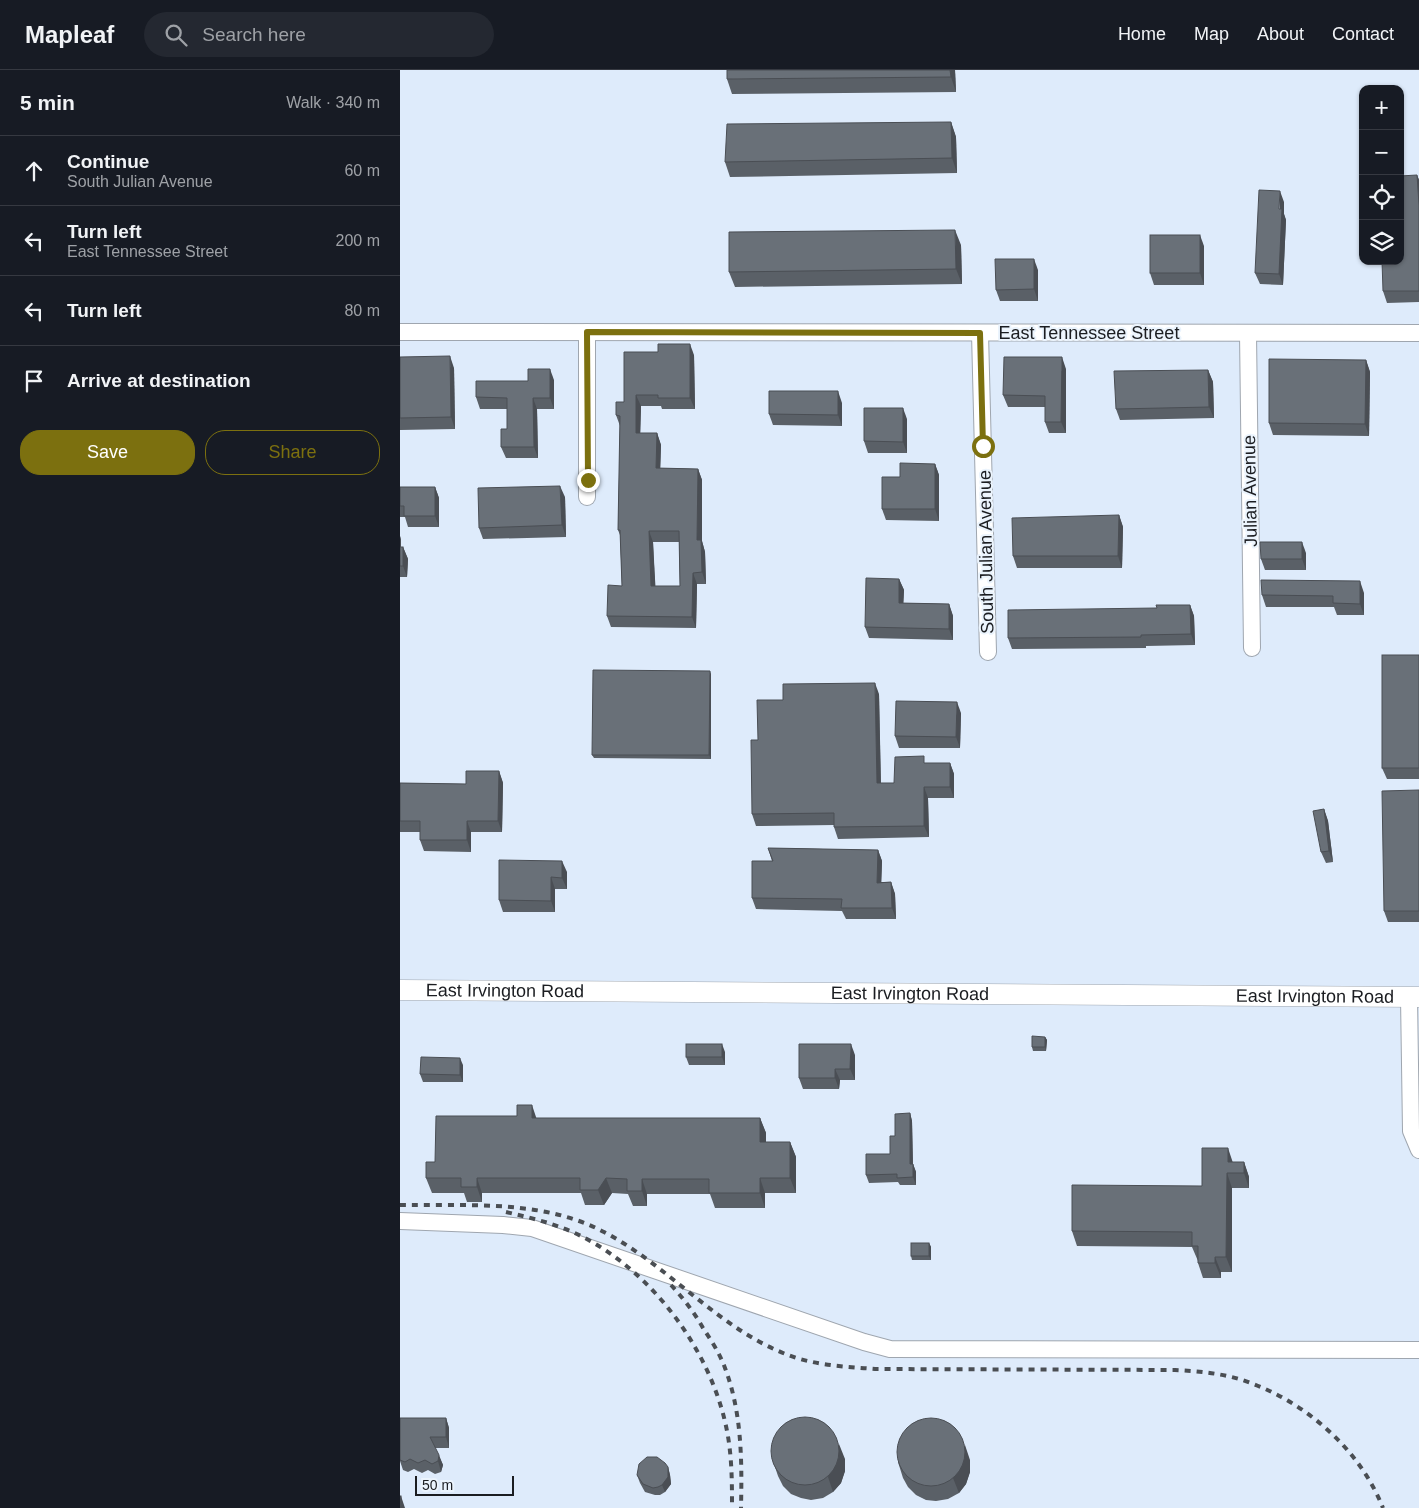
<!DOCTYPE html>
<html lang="en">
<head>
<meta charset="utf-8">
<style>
	body { margin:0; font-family:Helvetica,sans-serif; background:#242831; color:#f1f3f6 }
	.controls { position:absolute; right:15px; top:15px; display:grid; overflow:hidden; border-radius:10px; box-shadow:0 1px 4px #0004 }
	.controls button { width:45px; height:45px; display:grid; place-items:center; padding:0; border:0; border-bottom:1px solid #363941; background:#171b24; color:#f1f3f6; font:25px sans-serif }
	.scale { position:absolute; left:15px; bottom:12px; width:99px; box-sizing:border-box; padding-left:5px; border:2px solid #1b1d21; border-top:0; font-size:14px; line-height:18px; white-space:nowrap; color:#1b1d21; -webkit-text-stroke:4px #ebf4fd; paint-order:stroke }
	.stop { position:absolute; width:15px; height:15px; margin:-11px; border:4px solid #7c700f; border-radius:50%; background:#fff }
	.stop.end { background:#7c700f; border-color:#fff; box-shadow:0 1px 5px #0008 }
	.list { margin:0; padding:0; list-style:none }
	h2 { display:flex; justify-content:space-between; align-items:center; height:65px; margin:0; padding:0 20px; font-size:21px }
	h2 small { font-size:16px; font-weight:400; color:#9ea1a6 }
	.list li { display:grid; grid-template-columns:32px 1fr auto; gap:15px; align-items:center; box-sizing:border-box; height:70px; padding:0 20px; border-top:1px solid #363941 }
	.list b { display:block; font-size:19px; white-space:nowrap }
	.list p { margin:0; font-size:16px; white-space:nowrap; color:#9ea1a6 }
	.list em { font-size:16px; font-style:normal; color:#9ea1a6 }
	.actions { display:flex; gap:10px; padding:15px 20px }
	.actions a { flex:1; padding:11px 0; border:1px solid #7c700f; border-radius:20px; text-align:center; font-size:18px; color:#7c700f }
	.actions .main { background:#7c700f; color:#fff }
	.icon { flex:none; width:28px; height:28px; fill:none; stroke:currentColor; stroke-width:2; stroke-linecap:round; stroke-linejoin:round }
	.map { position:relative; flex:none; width:1019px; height:1438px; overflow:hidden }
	header { display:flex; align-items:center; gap:30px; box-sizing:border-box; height:70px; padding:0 25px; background:#171b24; border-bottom:1px solid #363941 }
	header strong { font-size:24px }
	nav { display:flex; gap:28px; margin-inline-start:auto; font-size:18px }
	.search { width:350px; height:45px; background:#242831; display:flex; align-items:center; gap:12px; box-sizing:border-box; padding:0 18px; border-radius:28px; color:#9ea1a6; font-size:19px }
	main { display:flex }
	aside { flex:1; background:#171b24 }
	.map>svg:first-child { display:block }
	.built { fill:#deebfb; fill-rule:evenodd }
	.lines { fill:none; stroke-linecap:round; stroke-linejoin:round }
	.minor-casing { stroke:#9fa6af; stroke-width:18 }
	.tertiary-casing { stroke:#9fa6af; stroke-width:21 }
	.minor { stroke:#fff; stroke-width:16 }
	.tertiary { stroke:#fff; stroke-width:20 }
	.rail { stroke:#4a4e53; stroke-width:4; stroke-dasharray:6 6; stroke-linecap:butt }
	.wall { fill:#5a6067; fill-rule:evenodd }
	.shaded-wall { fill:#4a4e54 }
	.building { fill:#697078; stroke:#4a4e54; fill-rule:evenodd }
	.route { stroke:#7c700f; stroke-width:6 }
	.labels { text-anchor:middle; stroke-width:4; stroke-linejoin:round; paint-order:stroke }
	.street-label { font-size:18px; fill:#1b1d21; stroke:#ebf4fd }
</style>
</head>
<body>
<header>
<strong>Mapleaf</strong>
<div class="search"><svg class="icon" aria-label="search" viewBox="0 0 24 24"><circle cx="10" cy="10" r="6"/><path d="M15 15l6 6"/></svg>Search here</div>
<nav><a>Home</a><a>Map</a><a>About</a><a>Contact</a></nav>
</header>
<main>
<aside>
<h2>5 min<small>Walk · 340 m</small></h2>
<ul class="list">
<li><svg class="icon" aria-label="ahead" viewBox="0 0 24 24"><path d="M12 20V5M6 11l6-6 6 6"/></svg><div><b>Continue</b><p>South Julian Avenue</p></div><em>60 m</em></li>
<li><svg class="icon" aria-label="left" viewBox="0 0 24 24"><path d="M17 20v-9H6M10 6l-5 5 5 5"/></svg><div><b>Turn left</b><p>East Tennessee Street</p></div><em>200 m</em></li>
<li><svg class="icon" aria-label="left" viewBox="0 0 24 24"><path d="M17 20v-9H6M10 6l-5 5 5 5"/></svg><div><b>Turn left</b></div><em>80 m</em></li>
<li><svg class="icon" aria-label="arrive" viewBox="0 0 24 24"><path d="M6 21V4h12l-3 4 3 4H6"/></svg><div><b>Arrive at destination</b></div></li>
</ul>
<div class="actions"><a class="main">Save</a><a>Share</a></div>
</aside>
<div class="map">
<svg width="1019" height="1438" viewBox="0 0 1019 1438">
	<rect width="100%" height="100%" fill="#ebf4fd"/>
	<path class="built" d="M0,0H1019V1438H0ZM963,19H1000V191H963Z"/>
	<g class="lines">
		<defs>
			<g id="minor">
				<polyline points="0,262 1019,263"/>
				<polyline points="187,262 187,427"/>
				<polyline points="580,263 588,582"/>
				<polyline points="848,263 852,578"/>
				<polyline points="1009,927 1011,1061 1019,1080"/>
				<polyline points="0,1151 103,1155 132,1158 464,1272 490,1279 1019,1280"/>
			</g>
			<g id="tertiary">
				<path id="s1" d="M0,920L1019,927"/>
			</g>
		</defs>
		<use href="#minor" class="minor-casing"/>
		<use href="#tertiary" class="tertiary-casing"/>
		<use href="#minor" class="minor"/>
		<use href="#tertiary" class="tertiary"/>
		<g class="rail">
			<path d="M0,1135C68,1136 142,1129 204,1162C273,1198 324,1266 400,1289C425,1296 450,1297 475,1299L775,1300C797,1301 818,1303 839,1309C901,1328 959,1377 983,1438"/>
			<path d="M106,1142C136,1149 165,1156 192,1172C262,1212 318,1293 329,1373C332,1395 332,1416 332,1438"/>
			<path d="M271,1215C283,1228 294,1242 303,1258C311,1270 320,1284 325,1298C342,1343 342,1391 341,1438"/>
		</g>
	</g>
	<g class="wall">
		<polygon points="555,0 556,22 332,24 327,9"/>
		<polygon points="551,52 556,67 557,103 330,107 325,92"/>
		<polygon points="1017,105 1019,110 1019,232 987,233 983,221"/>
		<polygon points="884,132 884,144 886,150 883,215 860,214 855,203"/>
		<polygon points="561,175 562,214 335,217 329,202"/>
		<polygon points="804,176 804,215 754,215 750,203"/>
		<polygon points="638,200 638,231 600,231 596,220"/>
		<path d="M294,285L295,339H262L261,336H241L240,363H257L261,375L260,398L298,399L302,410V471L305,482L306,514H297L296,558L211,557L207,546L222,516L220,465L218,460L220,356L216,345L224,332ZM253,472H279L280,516H255Z"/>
		<polygon points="0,287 54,298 55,359 0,360"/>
		<polygon points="966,290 970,302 969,366 873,365 869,353"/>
		<polygon points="666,299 666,363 649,363 645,352 645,337 608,337 603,325"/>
		<polygon points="808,300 813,312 814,348 720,350 716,339"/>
		<polygon points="154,310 154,339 137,339 138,388 106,388 101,377 107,359 107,339 80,339 76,327 128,311"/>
		<polygon points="442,333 442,356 373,355 369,344"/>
		<polygon points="507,349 507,383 468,383 464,371"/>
		<polygon points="535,394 539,405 539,451 486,450 482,439 500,407"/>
		<polygon points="0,417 35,417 39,428 39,457 8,457 5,447 0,447"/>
		<polygon points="165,427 166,467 83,469 79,458"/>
		<polygon points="719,445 723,457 722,498 617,498 613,486"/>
		<polygon points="0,466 1,470 1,477 3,477 8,489 7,507 0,507"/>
		<polygon points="906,483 906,500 865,500 861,489"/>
		<polygon points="499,509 504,520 503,533 549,534 553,546 553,570 469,568 465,557"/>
		<polygon points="964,523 964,545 937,545 934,537 866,537 862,525"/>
		<polygon points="790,535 794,546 795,575 746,576 746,578 612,579 608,568 757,538"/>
		<polygon points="1019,585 1019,709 987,709 982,698"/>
		<polygon points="311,604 311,689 194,688 192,685"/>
		<polygon points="479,624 481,713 494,713 526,693 550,693 554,704 554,728 528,728 529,767 438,769 434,757 434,755 356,756 352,744 358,670 383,630"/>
		<polygon points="561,643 560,678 499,678 495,666"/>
		<polygon points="99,701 103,713 102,762 71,762 71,782 24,781 20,770 20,762 0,762 0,713 66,714"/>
		<polygon points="1019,720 1019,852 988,852 984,841"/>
		<polygon points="924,739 928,751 933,792 926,793 921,782"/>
		<polygon points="368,778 478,780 482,791 481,812 491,812 495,824 496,849 446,849 442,841 356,839 352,828 372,791"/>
		<polygon points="99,790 167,802 167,819 155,819 155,842 103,842 99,830"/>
		<polygon points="645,967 647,970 646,981 633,981 632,977"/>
		<polygon points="325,982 325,995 289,995 286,987"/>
		<polygon points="455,985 455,1010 440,1010 439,1019 403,1019 399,1008"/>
		<polygon points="63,995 63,1012 23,1012 20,1004"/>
		<polygon points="510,1043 512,1051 513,1094 516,1102 516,1115 500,1115 498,1112 469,1113 466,1105 490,1084 495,1066"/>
		<polygon points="136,1048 360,1048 366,1063 366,1072 390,1072 396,1087 396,1123 365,1123 365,1138 315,1138 310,1124 247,1124 247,1136 233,1136 228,1124 212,1123 204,1135 185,1135 181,1123 82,1123 82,1132 67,1132 64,1123 32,1123 26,1108 35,1092"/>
		<polygon points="833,1092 844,1092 849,1107 849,1118 832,1118 832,1202 821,1202 821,1208 803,1208 798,1193 798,1191 792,1177 677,1176 672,1161 802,1116"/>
		<polygon points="529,1173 531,1177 531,1190 512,1190 511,1186"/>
		<polygon points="0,1348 46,1348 49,1358 49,1378 35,1378 43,1395 41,1402 35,1404 28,1400 22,1403 14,1399 8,1402 3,1400 0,1391"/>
		<polygon points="445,1389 445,1401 441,1413 433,1422 423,1428 411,1430 401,1428 391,1424 383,1416 378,1406 373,1391"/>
		<polygon points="570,1390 570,1402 566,1414 559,1423 548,1429 536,1431 526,1430 516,1425 508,1417 503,1408 498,1392"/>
		<polygon points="268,1397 270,1405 271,1414 265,1422 260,1425 255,1425 245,1422 240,1413 237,1405"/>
	</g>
	<g class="shaded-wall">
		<polygon points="550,0 555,0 556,22 551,7"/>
		<polygon points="551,52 556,67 557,103 552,88"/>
		<polygon points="1017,105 1019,110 1019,135"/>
		<polygon points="880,121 884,132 884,144 886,150 883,215 879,204"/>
		<polygon points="555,160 561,175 562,214 556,199"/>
		<polygon points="800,165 804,176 804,215 800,203"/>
		<polygon points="634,189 638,200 638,231 634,219"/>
		<polygon points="290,274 294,285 295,339 290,328"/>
		<polygon points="50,286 54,298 55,359 51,347"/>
		<polygon points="662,287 666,299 666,363 661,352"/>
		<polygon points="966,290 970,302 969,366 965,354"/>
		<polygon points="150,299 154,310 154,339 150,328"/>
		<polygon points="808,300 813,312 814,348 809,337"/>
		<polygon points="438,321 442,333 442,356 438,345"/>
		<polygon points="236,325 241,336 240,375 236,363"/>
		<polygon points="133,328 137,339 138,388 134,377"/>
		<polygon points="503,338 507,349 507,383 503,372"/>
		<polygon points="257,363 261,375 260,410 256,398"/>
		<polygon points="535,394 539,405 539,451 535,439"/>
		<polygon points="298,399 302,410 302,471 305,482 306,514 302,502 297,470"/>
		<polygon points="160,416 165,427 166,467 162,455"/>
		<polygon points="35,417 39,428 39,457 35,446"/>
		<polygon points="719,445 723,457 722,498 718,486"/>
		<polygon points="249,461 253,472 256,527 251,516"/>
		<polygon points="0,466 1,470 1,489 0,485"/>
		<polygon points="902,472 906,483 906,500 902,489"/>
		<polygon points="3,477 8,489 7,507 3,496"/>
		<polygon points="293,503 297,514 296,558 292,547"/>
		<polygon points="499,509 504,520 503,545 499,533"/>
		<polygon points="960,511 964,523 964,545 960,534"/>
		<polygon points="549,534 553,546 553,570 549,559"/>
		<polygon points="790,535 794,546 795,575 791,564"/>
		<polygon points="310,601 311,604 311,689 309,685"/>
		<polygon points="475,613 479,624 481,724 477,713"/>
		<polygon points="557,632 561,643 560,678 556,667"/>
		<polygon points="550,693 554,704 554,728 550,717"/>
		<polygon points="99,701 103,713 102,762 98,751"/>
		<polygon points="524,717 528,728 529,767 524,756"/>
		<polygon points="924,739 928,751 933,792 929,781"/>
		<polygon points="67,751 71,762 71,782 67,770"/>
		<polygon points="478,780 482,791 481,824 477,813"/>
		<polygon points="162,791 167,802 167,819 162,808"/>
		<polygon points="151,807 155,819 155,842 151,831"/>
		<polygon points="491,812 495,824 496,849 492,838"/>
		<polygon points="645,967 647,970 646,981 645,977"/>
		<polygon points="322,974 325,982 325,995 322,987"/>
		<polygon points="451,974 455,985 455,1010 450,999"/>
		<polygon points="60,988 63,995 63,1012 60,1005"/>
		<polygon points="435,999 440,1010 439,1019 435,1008"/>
		<polygon points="132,1035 137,1050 132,1048"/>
		<polygon points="510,1043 512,1051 513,1102 510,1094"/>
		<polygon points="360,1048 366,1063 366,1087 360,1072"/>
		<polygon points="390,1072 396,1087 396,1123 390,1108"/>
		<polygon points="828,1078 833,1093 828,1092"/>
		<polygon points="844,1092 849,1107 849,1118 844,1103"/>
		<polygon points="513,1094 516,1102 516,1115 513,1107"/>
		<polygon points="827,1103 832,1118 832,1202 826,1187"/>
		<polygon points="77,1108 82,1123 82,1132 77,1117"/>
		<polygon points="206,1108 212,1123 204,1135 198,1120"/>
		<polygon points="360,1108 365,1123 365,1138 360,1123"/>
		<polygon points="242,1109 247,1124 247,1136 242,1121"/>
		<polygon points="529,1173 531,1177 531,1190 529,1186"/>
		<polygon points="815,1187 821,1202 821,1208 815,1193"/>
		<polygon points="46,1348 49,1358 49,1378 46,1367"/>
		<polygon points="439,1374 445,1389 445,1401 441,1413 433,1422 428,1407"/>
		<polygon points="565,1375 570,1390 570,1402 566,1414 559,1423 553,1408"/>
		<polygon points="39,1385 43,1395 41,1402 38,1391"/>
		<polygon points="268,1397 270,1405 271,1414 265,1422 262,1415"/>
		<polygon points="1,1426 5,1438 1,1438"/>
	</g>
	<g class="building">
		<polygon points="327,0 550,0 551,7 327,9"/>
		<polygon points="551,52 552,88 325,92 327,54"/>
		<polygon points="1017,105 1019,135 1019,221 983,221 982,191 1000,191 1000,106"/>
		<polygon points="859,120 880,121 879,139 882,139 879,204 855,203"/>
		<polygon points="555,160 556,199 329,202 329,162"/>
		<rect x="750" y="165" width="50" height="38"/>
		<polygon points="595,189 634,189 634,219 596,220"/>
		<path d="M258,274H290V328H258V325H236V363H257L256,398L298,399L297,470H301L302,502L293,503L292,547L207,546L208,515L222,516L220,460H218L220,346L216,345V332H224V282H258ZM249,461H279L280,516H251Z"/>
		<polygon points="50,286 51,347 0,348 0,287"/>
		<polygon points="604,287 662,287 661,352 645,352 645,326 603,325"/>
		<polygon points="869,289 966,290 965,354 869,353"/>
		<polygon points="128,299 150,299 150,328 133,328 134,377 101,377 101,359 107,359 107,328 76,327 76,311 128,311"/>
		<polygon points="808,300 809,337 716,339 714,301"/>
		<polygon points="369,321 438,321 438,345 369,344"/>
		<polygon points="464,338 503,338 503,372 464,371"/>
		<polygon points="500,393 535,394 535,439 482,439 482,407 500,407"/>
		<polygon points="160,416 162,455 79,458 78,418"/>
		<polygon points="0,417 35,417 35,446 4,446 4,436 0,436"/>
		<polygon points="719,445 718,486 613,486 612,448"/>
		<polygon points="860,472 902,472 902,489 861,489"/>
		<rect x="0" y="477" width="3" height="19"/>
		<polygon points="466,508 499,509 499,533 549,534 549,559 465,557"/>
		<polygon points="861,510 960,511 960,534 933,533 933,526 862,525"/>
		<polygon points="756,535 790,535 791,564 741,565 741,567 608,568 608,540 757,538"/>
		<rect x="982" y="585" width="37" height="113"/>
		<polygon points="193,600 310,601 309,685 192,685"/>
		<polygon points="475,613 477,713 494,713 495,687 524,686 524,693 550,693 550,717 524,717 524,756 434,757 434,743 352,744 351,670 358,670 357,630 383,630 383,614"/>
		<polygon points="496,631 557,632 556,667 495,666"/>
		<polygon points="66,701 99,701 98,751 67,751 67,770 20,770 20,751 0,751 0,713 66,714"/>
		<polygon points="1019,720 1019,841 984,841 982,721"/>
		<polygon points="924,739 929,781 921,782 913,741"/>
		<polygon points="368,778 478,780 477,813 491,812 492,838 441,838 442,829 352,828 352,791 373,791"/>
		<polygon points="99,790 162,791 162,808 151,807 151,831 99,830"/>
		<polygon points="632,966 645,967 645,977 632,977"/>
		<rect x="286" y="974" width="36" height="13"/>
		<polygon points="399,974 451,974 450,999 435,999 435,1008 399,1008"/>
		<polygon points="21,987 60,988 60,1005 20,1004"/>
		<polygon points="117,1035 132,1035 132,1048 360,1048 360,1072 390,1072 390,1108 360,1108 360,1123 309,1123 309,1109 242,1109 242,1121 227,1121 227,1109 206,1108 198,1120 180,1120 180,1108 77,1108 77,1117 61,1117 61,1108 26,1108 26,1092 35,1092 36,1046 117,1046"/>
		<polygon points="510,1043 510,1094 513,1094 513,1107 497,1108 497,1104 466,1105 466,1084 490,1084 490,1066 495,1066 495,1044"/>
		<polygon points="802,1078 828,1078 828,1092 844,1092 844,1103 827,1103 826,1187 815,1187 815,1193 798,1193 798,1176 792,1176 792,1162 672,1161 672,1115 802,1116"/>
		<rect x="511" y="1173" width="18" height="13"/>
		<circle cx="405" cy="1381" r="34"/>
		<circle cx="531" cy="1382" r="34"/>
		<polygon points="0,1348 46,1348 46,1367 30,1367 39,1385 38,1391 32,1394 25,1390 18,1393 10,1389 5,1392 0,1390"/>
		<polygon points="247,1387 257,1387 265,1393 268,1397 268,1407 262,1415 258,1417 253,1418 243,1414 237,1405 239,1394"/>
		<rect x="0" y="1426" width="1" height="12"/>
	</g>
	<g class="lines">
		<polyline class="route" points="188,410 187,262 580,263 583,376"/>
	</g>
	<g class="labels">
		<g class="street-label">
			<text x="689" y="269">East Tennessee Street</text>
			<text transform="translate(850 421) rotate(-91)" y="6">Julian Avenue</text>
			<text transform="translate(586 482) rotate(-91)" y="6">South Julian Avenue</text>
			<text dy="6" stroke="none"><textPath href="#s1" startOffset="105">East Irvington Road</textPath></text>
			<text dy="6" stroke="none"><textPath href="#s1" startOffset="510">East Irvington Road</textPath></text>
			<text dy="6" stroke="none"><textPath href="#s1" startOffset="915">East Irvington Road</textPath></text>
		</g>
	</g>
</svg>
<div class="controls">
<button>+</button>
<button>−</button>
<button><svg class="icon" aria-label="locate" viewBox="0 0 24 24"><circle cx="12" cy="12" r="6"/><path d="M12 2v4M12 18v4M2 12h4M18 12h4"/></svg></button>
<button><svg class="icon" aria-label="layers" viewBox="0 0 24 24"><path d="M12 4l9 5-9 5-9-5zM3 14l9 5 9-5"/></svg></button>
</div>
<div class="scale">50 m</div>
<div class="stop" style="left:583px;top:376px"></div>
<div class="stop end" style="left:188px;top:410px"></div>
</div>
</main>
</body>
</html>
